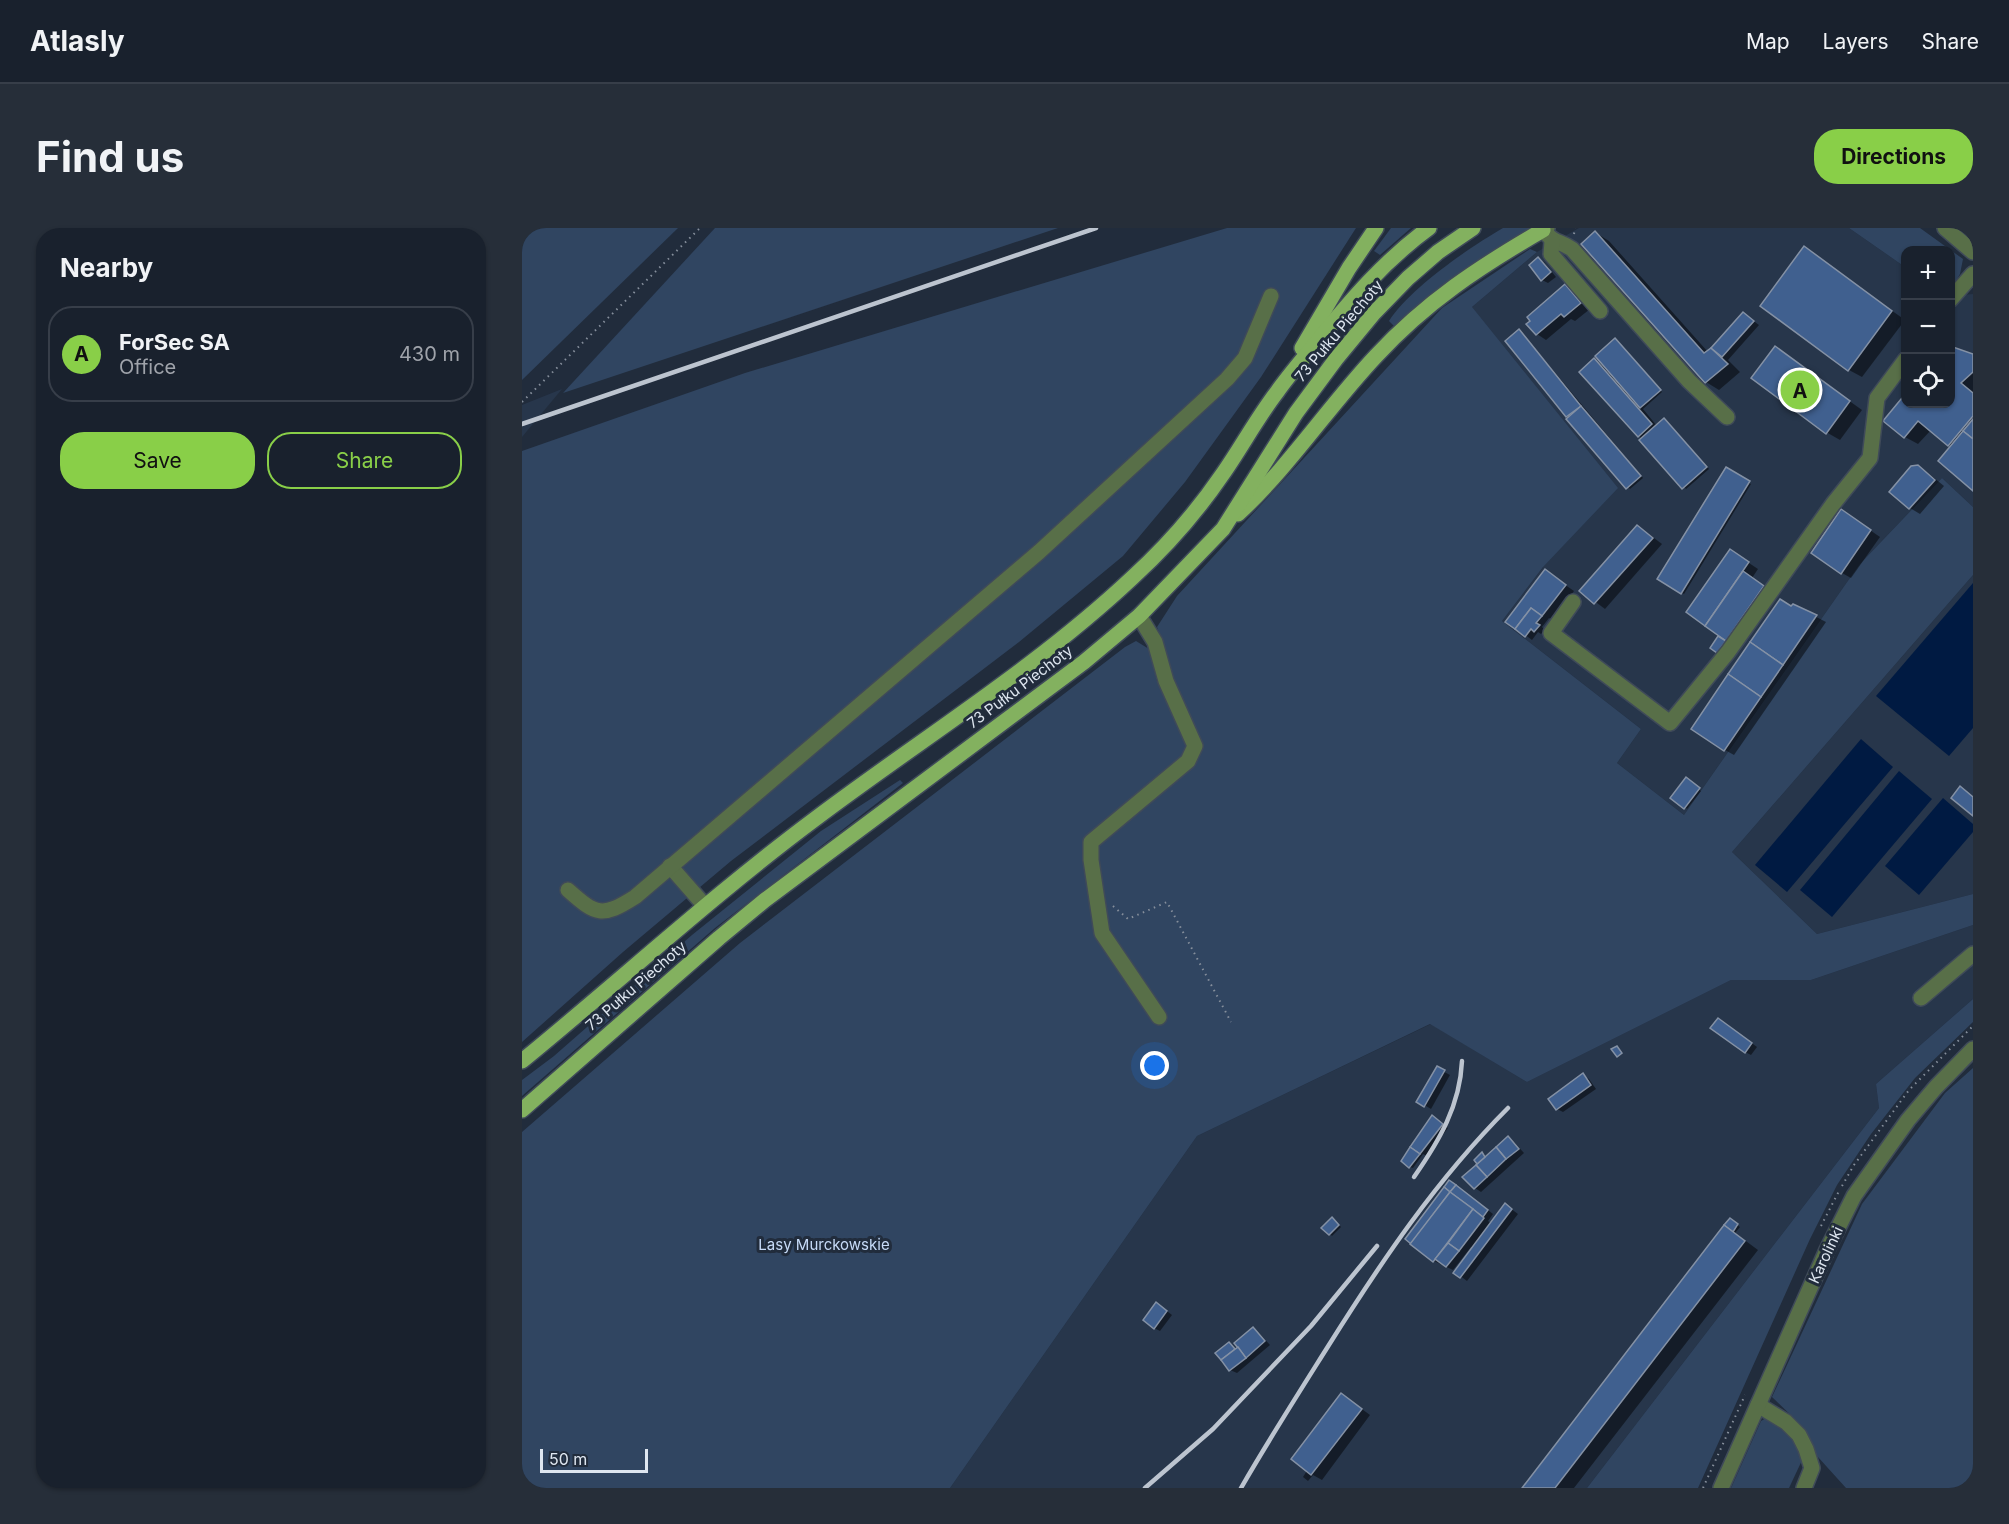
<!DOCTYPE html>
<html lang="en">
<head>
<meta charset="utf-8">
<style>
	body { margin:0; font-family:Inter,sans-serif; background:#262e39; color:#f1f3f6 }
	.controls { position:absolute; right:18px; top:18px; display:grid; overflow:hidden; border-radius:12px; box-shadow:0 2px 4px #0004 }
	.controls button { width:54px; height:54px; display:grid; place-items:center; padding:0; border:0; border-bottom:2px solid #373e49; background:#19212d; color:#f1f3f6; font:30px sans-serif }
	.scale { position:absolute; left:18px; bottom:15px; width:108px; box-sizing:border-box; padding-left:6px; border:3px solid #dee6f0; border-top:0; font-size:16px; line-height:21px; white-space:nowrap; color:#dee6f0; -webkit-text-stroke:4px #212c3c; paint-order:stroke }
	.you { position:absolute; left:633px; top:838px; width:21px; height:21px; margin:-15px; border:4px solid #fff; border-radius:50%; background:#1a73e8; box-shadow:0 0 0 9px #1a73e833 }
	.badge { display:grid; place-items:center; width:39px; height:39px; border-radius:50%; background:#89cf48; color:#111; font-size:20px; font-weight:700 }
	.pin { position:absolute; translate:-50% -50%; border:3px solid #fff; box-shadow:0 2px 6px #0006 }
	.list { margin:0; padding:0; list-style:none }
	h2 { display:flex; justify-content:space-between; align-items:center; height:78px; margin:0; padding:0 24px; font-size:26px }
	h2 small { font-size:20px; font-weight:400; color:#9fa3aa }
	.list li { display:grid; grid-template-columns:39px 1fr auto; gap:18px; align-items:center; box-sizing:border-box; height:96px; margin:0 12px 12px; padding:0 12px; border:2px solid #373e49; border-radius:24px }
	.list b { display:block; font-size:22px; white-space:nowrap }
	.list p { margin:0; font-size:20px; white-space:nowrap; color:#9fa3aa }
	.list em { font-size:20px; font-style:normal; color:#9fa3aa }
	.actions { display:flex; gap:12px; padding:18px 24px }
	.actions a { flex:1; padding:14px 0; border:2px solid #89cf48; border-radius:24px; text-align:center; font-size:21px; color:#89cf48 }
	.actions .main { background:#89cf48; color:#111 }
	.icon { flex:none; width:33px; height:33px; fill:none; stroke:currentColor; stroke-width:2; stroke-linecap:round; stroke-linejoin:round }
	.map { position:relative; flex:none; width:1451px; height:1260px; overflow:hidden; border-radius:24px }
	header { display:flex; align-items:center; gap:36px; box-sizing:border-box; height:84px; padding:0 30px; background:#19212d; border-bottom:2px solid #373e49 }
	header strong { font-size:28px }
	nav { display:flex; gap:33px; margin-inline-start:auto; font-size:21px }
	.intro { display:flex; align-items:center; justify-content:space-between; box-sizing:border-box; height:144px; padding:0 36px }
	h1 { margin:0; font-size:42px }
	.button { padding:15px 27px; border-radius:24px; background:#89cf48; color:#111; font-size:21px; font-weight:700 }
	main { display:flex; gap:36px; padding:0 36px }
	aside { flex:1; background:#19212d; border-radius:24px; box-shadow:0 2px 4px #0004 }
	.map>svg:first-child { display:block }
	.built { fill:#27364b }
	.green { fill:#304561 }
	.water { fill:#001a42 }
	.shadow { fill:#0007 }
	.building { fill:#40608f; stroke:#8491a5; stroke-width:1.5 }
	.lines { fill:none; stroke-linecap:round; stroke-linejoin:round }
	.minor-casing { stroke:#3f4a59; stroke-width:18 }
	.major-casing { stroke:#3f4a59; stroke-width:18 }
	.path { stroke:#868f9c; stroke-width:2; stroke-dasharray:1.5 4.5; stroke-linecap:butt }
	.minor { stroke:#586f48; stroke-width:15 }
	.major { stroke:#83b15f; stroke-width:15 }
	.rail { stroke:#bcc4cf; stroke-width:4.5 }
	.labels { text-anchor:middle; stroke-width:6; stroke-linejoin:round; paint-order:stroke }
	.street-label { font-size:15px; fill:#dee6f0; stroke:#212c3c }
	.park-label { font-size:15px; fill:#c7dbf8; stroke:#212c3c }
</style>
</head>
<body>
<header>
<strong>Atlasly</strong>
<nav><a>Map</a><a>Layers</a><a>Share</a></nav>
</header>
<div class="intro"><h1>Find us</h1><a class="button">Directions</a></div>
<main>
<aside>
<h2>Nearby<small></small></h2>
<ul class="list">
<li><span class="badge">A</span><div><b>ForSec SA</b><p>Office</p></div><em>430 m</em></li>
</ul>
<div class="actions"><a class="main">Save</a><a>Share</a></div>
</aside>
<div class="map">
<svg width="1451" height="1260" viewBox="0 0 1451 1260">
	<rect width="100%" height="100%" fill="#212c3c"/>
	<g class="built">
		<polygon points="1057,0 1327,0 1383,39 1384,176 1428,176 1429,68 1451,66 1451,279 1420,250 1337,337 1162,587 1095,535 1119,501 980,393 1021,339 950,79 1015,24"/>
		<polygon points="40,161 0,209 0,177"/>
		<polygon points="1451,347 1451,666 1295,706 1210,624"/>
		<polygon points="1451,697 1451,771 1354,856 1357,880 1065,1260 428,1260 675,908 909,796 1005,854 1209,752 1289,752"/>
	</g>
	<g class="green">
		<polygon points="0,0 156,0 0,152"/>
		<polygon points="193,0 536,0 41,165"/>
		<polygon points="705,0 834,0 739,149 663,254 601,328 497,414 209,633 101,724 0,814 0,223 223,145"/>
		<polygon points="869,0 889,0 858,27 852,23"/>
		<path d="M981,0H1008C957,31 916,59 872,98L867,93C887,61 948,19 981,0Z"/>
		<polygon points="1327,0 1398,0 1441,31 1438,46 1429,61 1428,22 1384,22 1383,39"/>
		<polygon points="1008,21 1015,24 950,79 1096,260 1021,339 980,393 1119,501 1095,535 1162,587 1337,337 1420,250 1451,279 1451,347 1210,624 1295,706 1451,666 1451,697 1289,752 1209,752 1005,854 908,796 675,908 428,1260 0,1260 0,904 218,715 603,419 614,413 627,421 635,453 650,443 635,399 655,368 920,80"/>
		<polygon points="378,552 381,555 193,700 0,868 0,852 32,828 170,707 299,603"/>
		<polygon points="1451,771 1451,794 1393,850 1349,906 1315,957 1288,1011 1176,1260 1065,1260 1357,880 1354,856"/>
		<polygon points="1451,840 1451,1260 1324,1260 1286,1218 1280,1198 1250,1169 1340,976 1423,865"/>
		<path d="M1244,1190C1260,1197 1274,1213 1282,1228L1267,1260H1209L1239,1193Z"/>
	</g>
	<g class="water">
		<polygon points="1451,355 1451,500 1427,528 1354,468"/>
		<polygon points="1339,511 1371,539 1265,664 1233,637"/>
		<polygon points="1377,543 1410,571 1310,689 1278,662"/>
		<polygon points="1421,570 1451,596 1451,604 1397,667 1363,638"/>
	</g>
	<g class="shadow">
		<polygon points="1074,5 1087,13 1186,124 1222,86 1237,97 1206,132 1218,144 1197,162 1184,154 1062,16"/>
		<polygon points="1282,20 1383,92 1340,149 1327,142"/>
		<polygon points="1016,31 1022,34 1034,49 1026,55 1020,52"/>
		<polygon points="1044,58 1053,63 1068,81 1053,93 1049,91 1024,112 1015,106"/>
		<polygon points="999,104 1121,250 1108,261 1045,190 985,113"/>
		<polygon points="1096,114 1140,164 1121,181 1135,198 1145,193 1187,241 1164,261 1117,208 1072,132 1083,138"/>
		<polygon points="1253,120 1340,182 1318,212 1304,204"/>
		<polygon points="1428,121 1442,123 1451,128 1451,261 1430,219 1409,202 1396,216 1383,209 1384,176 1428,176"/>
		<polygon points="1396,239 1406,245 1422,258 1398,286 1388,280"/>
		<polygon points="1204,241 1229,256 1162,366 1137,351"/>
		<polygon points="1329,289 1358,309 1329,350 1320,345"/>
		<polygon points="1116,298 1140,316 1083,381 1059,363"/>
		<polygon points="1218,329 1236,341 1230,350 1251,364 1198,425 1190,420 1204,411 1166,384"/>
		<polygon points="1023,343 1052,363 1031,392 1027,390 1020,399 1023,402 1019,406 1016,404 1010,412 985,393"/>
		<polygon points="1271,377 1304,394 1212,527 1203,522"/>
		<polygon points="1167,553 1179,563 1165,581 1163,579"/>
		<polygon points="1203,795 1235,819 1229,827 1223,824"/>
		<polygon points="915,840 928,847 909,881 896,873"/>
		<polygon points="1061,847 1067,851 1074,861 1041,884 1035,881"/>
		<polygon points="916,892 926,900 905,928 901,926 891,940 888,939"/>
		<polygon points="986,910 992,914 1002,925 959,964 953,960 957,936 956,935 960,926 964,930"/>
		<polygon points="940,962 971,986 966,993 970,996 984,977 996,986 945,1053 933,1044 951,1020 949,1019 931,1042 912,1033"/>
		<polygon points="812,992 819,999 810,1008 808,1006"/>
		<polygon points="1208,992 1218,999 1213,1005 1236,1022 1052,1260 1002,1260"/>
		<polygon points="641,1080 650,1087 638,1103 632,1100"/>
		<polygon points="731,1101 737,1105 748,1117 715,1145 708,1142 695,1125 709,1117 714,1123"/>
		<polygon points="829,1173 848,1187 800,1252 791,1247 786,1253 781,1249"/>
	</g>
	<g class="building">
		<polygon points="1073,3 1182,125 1189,120 1206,136 1183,155 1059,16"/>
		<polygon points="1282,18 1370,83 1326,143 1238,78"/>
		<polygon points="1016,29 1029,44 1019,53 1007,37"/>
		<polygon points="1043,56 1059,75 1042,89 1039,86 1014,107 1004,96 1008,93 1005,89"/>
		<polygon points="1221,84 1232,93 1200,129 1189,120"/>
		<polygon points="997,101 1059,178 1044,189 983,113"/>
		<polygon points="1093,110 1139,162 1118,180 1073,128"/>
		<polygon points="1253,118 1328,173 1304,206 1229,150"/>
		<polygon points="1428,118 1451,126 1451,144 1439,155 1451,165 1451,188 1426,218 1396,193 1382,210 1361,193 1384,165 1384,176 1428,176"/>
		<polygon points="1072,130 1130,196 1116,209 1057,144"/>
		<polygon points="1059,178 1119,248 1104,261 1044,191"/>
		<polygon points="1142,190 1185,239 1160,261 1117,212"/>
		<polygon points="1451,191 1451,211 1441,203"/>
		<polygon points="1441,203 1451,211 1451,263 1416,233"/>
		<polygon points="1396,237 1413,252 1387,281 1367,264 1389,238"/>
		<polygon points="1204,239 1228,253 1159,366 1135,351"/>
		<polygon points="1319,281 1349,302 1319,346 1289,325"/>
		<polygon points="1115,297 1131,310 1072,376 1057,363"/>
		<polygon points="1208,321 1227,334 1183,398 1164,384"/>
		<polygon points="1023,341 1044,357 1020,388 1009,380 993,401 983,394"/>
		<polygon points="1221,343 1242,358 1204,413 1183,398"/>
		<polygon points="1258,371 1269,378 1271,376 1295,387 1261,437 1228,414"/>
		<polygon points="1009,380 1020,388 1014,395 1018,397 1012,404 1009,401 1003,409 993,401"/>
		<polygon points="1196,408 1204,413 1195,425 1188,420"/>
		<polygon points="1228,414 1261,437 1239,469 1206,446"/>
		<polygon points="1206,446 1239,469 1202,523 1169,501"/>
		<polygon points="1164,549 1178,560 1162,581 1148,570"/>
		<polygon points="1438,558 1451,569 1451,588 1429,570"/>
		<polygon points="1196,790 1230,815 1223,825 1188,800"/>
		<polygon points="1095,818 1100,825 1095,829 1089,821"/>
		<polygon points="915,838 923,842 902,879 894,874"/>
		<polygon points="1061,845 1069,857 1034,882 1026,871"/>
		<polygon points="910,887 921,896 898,926 888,919"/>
		<polygon points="986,908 997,921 984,931 974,919"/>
		<polygon points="888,919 898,926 887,940 879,933"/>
		<polygon points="974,919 984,931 965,949 954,937"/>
		<polygon points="960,924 963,929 955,936 952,932"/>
		<polygon points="954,937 965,949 952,961 940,949"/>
		<polygon points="927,952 934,957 928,964 922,959"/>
		<polygon points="934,957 966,982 961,989 928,964"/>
		<polygon points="922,959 928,964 889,1016 883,1011"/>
		<polygon points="928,964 951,981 911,1034 888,1016"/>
		<polygon points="983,975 990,981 938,1050 931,1045"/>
		<polygon points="951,981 962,990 937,1023 926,1015"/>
		<polygon points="810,989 817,997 807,1007 799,1000"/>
		<polygon points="1208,990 1216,996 1211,1004 1202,997"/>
		<polygon points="1202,997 1223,1013 1033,1260 1000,1260"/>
		<polygon points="926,1015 937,1023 924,1039 913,1031"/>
		<polygon points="634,1074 645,1083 632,1101 621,1092"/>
		<polygon points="731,1099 743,1113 724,1130 712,1115"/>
		<polygon points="707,1114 713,1121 699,1132 693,1125"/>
		<polygon points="716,1119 724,1130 707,1143 699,1132"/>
		<polygon points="819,1165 840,1181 789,1247 769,1231"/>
	</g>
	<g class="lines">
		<defs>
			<g id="minor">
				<path d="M1025,0L1021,2C1033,16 1036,12 1050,21L1167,153L1205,189"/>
				<polyline points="1423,0 1451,24"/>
				<polyline points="1030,13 1029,26 1078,83"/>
				<polyline points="1428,72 1451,46"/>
				<polyline points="1051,374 1029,405 1148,495 1206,424 1311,276 1348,230 1355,170 1384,131"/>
				<polyline points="617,388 633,414 644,453 673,518 666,533 569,614 569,632 580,705 637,789"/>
				<polyline points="148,638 183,678"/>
				<path d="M46,662C74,687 80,690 113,669L517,324L705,151L723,130L749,68"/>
				<polyline points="1399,770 1451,726"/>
				<polyline points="1236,1177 1264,1194 1277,1207 1284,1221 1290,1240 1282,1260"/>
				<polyline points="1199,1260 1305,1022 1332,968 1386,892 1414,859 1451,821"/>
			</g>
			<g id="major">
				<polyline points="780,120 827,40 854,0"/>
				<path d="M716,286C767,239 806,179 854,128C904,74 957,39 1021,2"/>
				<path d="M0,833C98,753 191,667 293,591C399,511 513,441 610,350C644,319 674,285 700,247C719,220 735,190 755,164C767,147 781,131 794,115C828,73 863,32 907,0"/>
				<polyline points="0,882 197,710 243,672 562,434 617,388 701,301 774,185 814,131 852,85 886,50 916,24 951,0"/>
			</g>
		</defs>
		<use href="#minor" class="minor-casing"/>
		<use href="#major" class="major-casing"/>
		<g class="path">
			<polyline points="1052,6 1053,0"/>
			<polyline points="0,174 178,0"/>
			<polyline points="591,678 606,691 645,674 709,794"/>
			<polyline points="1320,958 1332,937 1387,862 1451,798"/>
			<polyline points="1299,998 1317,963"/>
			<polyline points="1181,1260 1223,1167"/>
		</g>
		<use href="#minor" class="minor"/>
		<use href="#major" class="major"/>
		<g class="rail">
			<polyline points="0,196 574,0"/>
			<path d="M892,949C917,913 938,878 940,833"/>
			<polyline points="623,1260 691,1201 789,1098 855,1018"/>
			<path d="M719,1260C746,1213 776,1166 805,1120C859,1034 914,952 986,880"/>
		</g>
	</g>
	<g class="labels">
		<g class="street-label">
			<text transform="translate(817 103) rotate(-50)" y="5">73 Pułku Piechoty</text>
			<text transform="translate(498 459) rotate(-37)" y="5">73 Pułku Piechoty</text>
			<text transform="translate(114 758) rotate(-41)" y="5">73 Pułku Piechoty</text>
			<text transform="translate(1304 1027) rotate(-65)" y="5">Karolinki</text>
		</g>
		<g class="park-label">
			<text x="302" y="1022">Lasy Murckowskie</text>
		</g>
	</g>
</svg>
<div class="controls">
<button>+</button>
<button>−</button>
<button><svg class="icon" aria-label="locate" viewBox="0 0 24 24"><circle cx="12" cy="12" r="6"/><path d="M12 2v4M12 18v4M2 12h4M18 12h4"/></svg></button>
</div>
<div class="scale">50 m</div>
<div class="you"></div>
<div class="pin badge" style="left:1278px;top:162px">A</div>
</div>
</main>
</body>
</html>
